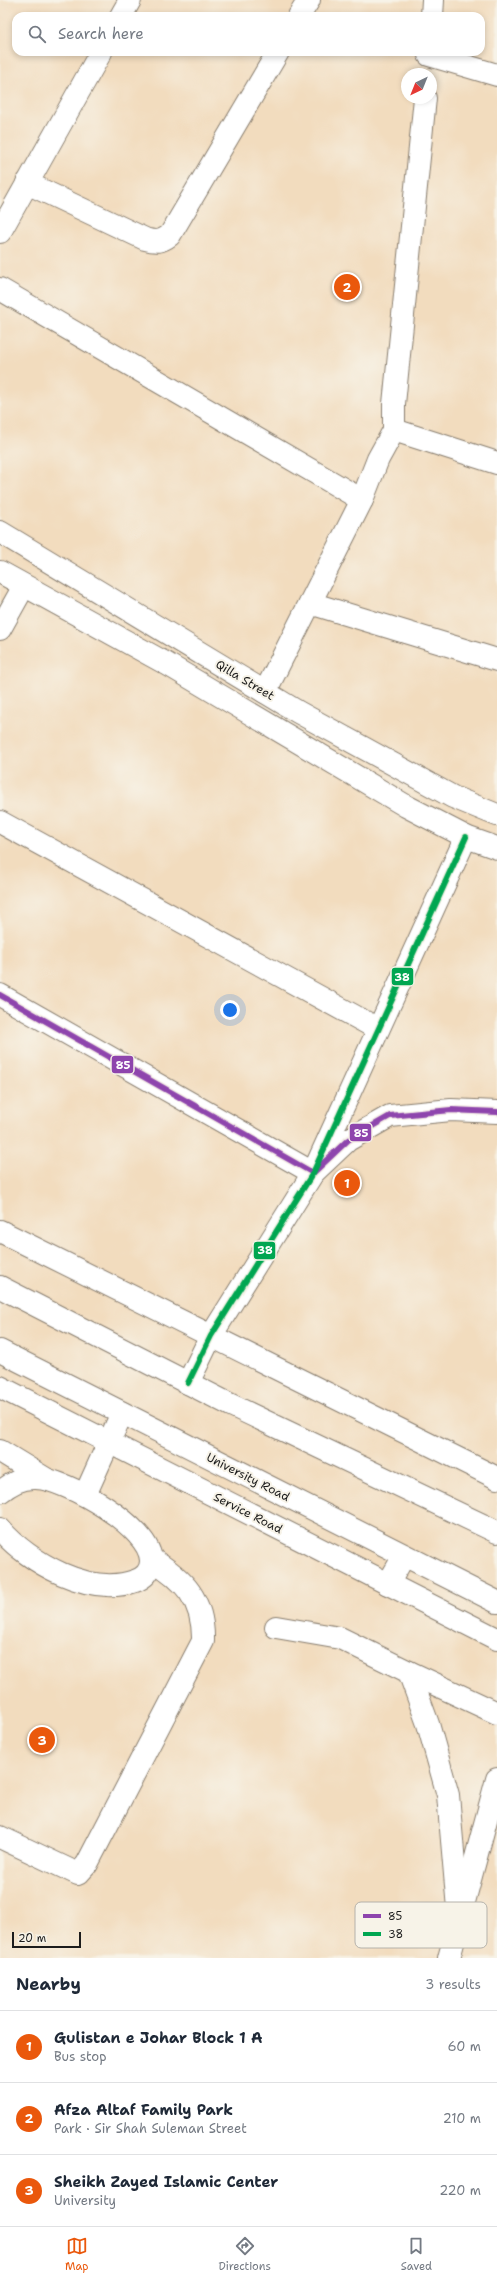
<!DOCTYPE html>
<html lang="en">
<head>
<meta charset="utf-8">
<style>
	body { margin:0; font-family:"Shantell Sans",sans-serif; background:#f6f6f7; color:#1f2937 }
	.compass { position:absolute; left:401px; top:68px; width:36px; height:36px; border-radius:50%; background:#fff; box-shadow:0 2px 6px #0003; rotate:223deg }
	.scale { position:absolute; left:12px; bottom:10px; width:69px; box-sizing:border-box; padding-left:4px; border:2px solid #1c1c1c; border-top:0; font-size:11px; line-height:14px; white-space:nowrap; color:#1c1c1c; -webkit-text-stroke:3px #f7f3e8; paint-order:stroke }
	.you { position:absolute; left:230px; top:1010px; width:14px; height:14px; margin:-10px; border:3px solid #fff; border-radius:50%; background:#1a73e8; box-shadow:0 0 0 6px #1a73e833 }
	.badge { display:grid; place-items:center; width:26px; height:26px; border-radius:50%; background:#ea580c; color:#fff; font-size:13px; font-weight:700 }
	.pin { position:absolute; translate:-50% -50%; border:2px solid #fff; box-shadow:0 1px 4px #0006 }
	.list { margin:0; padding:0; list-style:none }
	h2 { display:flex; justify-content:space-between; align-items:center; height:52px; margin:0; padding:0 16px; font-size:17px }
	h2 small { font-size:13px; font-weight:400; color:#747a83 }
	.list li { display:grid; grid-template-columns:26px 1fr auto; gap:12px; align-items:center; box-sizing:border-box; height:72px; padding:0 16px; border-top:1px solid #e0e1e3 }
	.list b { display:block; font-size:15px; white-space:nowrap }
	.list p { margin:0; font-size:13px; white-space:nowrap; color:#747a83 }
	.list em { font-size:13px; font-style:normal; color:#747a83 }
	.icon { flex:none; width:22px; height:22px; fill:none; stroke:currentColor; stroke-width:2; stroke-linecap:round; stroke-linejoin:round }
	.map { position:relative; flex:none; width:497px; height:1958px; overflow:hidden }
	.search { position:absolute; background:#fff; box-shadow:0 2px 6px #0003; left:12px; right:12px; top:12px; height:44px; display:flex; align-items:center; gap:10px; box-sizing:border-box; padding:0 14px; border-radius:12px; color:#747a83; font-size:15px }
	.sheet { height:268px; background:#fff }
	nav { display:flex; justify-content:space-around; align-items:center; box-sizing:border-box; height:56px; border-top:1px solid #e0e1e3; background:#fff; font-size:11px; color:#747a83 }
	nav a { display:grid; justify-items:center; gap:2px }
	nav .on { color:#ea580c }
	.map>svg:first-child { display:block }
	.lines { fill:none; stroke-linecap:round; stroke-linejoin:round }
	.minor-casing { stroke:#877c6d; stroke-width:24 }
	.major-casing { stroke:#877c6d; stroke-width:24 }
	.minor { stroke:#fff; stroke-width:22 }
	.major { stroke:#fff; stroke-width:22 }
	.bus-1-casing { stroke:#f7f3e8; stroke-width:9 }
	.bus-2-casing { stroke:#f7f3e8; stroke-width:9 }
	.bus-1 { stroke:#8e44ad; stroke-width:6 }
	.bus-2 { stroke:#00a651; stroke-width:6 }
	.labels { text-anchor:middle; stroke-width:4; stroke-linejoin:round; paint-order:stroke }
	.street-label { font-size:12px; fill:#1c1c1c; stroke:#f7f3e8 }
	.key { fill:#f7f3e8; stroke:#b5b2ab; stroke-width:1 }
	.key-label { font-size:11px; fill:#1c1c1c }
	.line-badge { stroke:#f7f3e8; stroke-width:1.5 }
	.badge-label { font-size:11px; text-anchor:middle; font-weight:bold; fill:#fff }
</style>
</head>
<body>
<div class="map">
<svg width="497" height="1958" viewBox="0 0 497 1958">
	<rect width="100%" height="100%" fill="#f7f3e8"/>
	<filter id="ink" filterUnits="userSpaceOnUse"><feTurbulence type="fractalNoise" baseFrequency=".025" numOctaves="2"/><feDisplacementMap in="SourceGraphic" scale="8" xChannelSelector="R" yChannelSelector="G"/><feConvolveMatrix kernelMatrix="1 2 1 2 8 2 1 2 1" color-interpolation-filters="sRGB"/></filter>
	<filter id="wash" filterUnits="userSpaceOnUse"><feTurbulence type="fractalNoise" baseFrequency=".012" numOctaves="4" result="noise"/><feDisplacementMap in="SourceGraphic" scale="16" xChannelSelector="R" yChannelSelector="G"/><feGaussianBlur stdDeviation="0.9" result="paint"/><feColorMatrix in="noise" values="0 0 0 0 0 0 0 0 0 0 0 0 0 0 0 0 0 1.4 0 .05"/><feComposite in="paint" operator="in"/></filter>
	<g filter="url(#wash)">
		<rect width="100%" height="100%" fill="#f2dcbe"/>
	</g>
	<g filter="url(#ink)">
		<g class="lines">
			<defs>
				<g id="minor">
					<polyline points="121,16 130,0"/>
					<polyline points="299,16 309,0"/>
					<polyline points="432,16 433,0"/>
					<polyline points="429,55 497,75"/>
					<path d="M27,183L145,239C156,242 161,242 170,235L278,52"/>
					<polyline points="0,232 101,52"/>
					<polyline points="0,289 362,500"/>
					<polyline points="394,430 497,463"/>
					<polyline points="0,532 298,712 453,797 497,815"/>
					<polyline points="0,572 167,664 406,806 466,837 497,848"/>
					<polyline points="310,603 497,660"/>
					<polyline points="0,629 24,586"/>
					<polyline points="265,692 362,500 378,459 394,430 394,404 425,98"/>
					<polyline points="0,822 378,1029"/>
					<polyline points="0,995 313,1173 348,1140 390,1116 451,1110 497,1112"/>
					<polyline points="0,1231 497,1478"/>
					<polyline points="188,1383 211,1336 313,1173 466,837"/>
					<polyline points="0,1387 497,1639"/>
					<polyline points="0,1451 46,1479"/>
					<path d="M0,1492C11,1483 22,1477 36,1478C66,1479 151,1527 151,1561C151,1571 144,1578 135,1581C90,1597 29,1563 0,1529"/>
					<polyline points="85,1495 122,1413"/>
					<polyline points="388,1584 404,1556"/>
					<polyline points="276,1627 340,1638 409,1672 428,1724 448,1795 459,1920"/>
					<polyline points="409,1672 497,1713"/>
					<path d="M0,1837L78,1874L87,1864L203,1641C204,1600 184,1579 151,1559"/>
					<polyline points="449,1958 497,1779"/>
				</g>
				<g id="major">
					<polyline points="0,1287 231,1405 497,1532"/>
					<polyline points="0,1351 497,1602"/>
				</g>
			</defs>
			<use href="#minor" class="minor-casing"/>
			<use href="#major" class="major-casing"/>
			<use href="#minor" class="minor"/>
			<use href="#major" class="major"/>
			<defs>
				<polyline id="bus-1" points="0,995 313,1173 348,1140 390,1116 451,1110 497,1112"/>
				<polyline id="bus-2" points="188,1383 211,1336 313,1173 466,837"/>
			</defs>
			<use href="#bus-1" class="bus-1-casing"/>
			<use href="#bus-2" class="bus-2-casing"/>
			<use href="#bus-1" class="bus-1"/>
			<use href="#bus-2" class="bus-2"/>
		</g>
	</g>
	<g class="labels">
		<g class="street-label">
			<text transform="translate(245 680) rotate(31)" y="4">Qilla Street</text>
			<text transform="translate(248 1477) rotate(27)" y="4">University Road</text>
			<text transform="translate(248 1513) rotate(27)" y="4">Service Road</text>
		</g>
	</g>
	<rect x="355" y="1902" width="132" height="46" rx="6" class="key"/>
	<rect x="363" y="1914" width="18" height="4" fill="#8e44ad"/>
	<rect x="363" y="1932" width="18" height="4" fill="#00a651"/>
	<g class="key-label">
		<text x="388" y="1920">85</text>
		<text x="388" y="1938">38</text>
	</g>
	<g class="line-badge">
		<rect x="391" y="967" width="23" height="19" rx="4" fill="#00a651"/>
		<rect x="111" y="1055" width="23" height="19" rx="4" fill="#8e44ad"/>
		<rect x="349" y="1123" width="23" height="19" rx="4" fill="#8e44ad"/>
		<rect x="253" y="1241" width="23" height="19" rx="4" fill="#00a651"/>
	</g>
	<g class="badge-label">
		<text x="402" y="981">38</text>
		<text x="123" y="1069">85</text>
		<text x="361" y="1137">85</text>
		<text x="265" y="1254">38</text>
	</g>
</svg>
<svg class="compass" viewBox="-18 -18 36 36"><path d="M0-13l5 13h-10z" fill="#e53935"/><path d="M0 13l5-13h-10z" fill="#747a83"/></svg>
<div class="scale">20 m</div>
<div class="you"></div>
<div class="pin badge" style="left:347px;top:1183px">1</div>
<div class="pin badge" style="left:347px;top:287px">2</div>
<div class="pin badge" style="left:42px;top:1740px">3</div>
<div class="search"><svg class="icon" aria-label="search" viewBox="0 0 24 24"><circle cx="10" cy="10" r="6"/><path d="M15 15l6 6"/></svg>Search here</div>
</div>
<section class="sheet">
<h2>Nearby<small>3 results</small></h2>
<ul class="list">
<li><span class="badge">1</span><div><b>Gulistan e Johar Block 1 A</b><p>Bus stop</p></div><em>60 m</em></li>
<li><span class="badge">2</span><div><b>Afza Altaf Family Park</b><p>Park · Sir Shah Suleman Street</p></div><em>210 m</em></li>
<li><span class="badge">3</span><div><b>Sheikh Zayed Islamic Center</b><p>University</p></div><em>220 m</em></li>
</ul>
</section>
<nav>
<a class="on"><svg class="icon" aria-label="map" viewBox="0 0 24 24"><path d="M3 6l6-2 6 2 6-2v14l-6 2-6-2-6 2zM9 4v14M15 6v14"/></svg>Map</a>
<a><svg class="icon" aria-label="directions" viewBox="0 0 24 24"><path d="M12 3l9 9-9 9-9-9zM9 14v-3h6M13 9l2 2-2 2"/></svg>Directions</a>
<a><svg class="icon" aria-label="saved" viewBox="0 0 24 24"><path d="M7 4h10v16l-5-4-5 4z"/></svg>Saved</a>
</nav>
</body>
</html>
